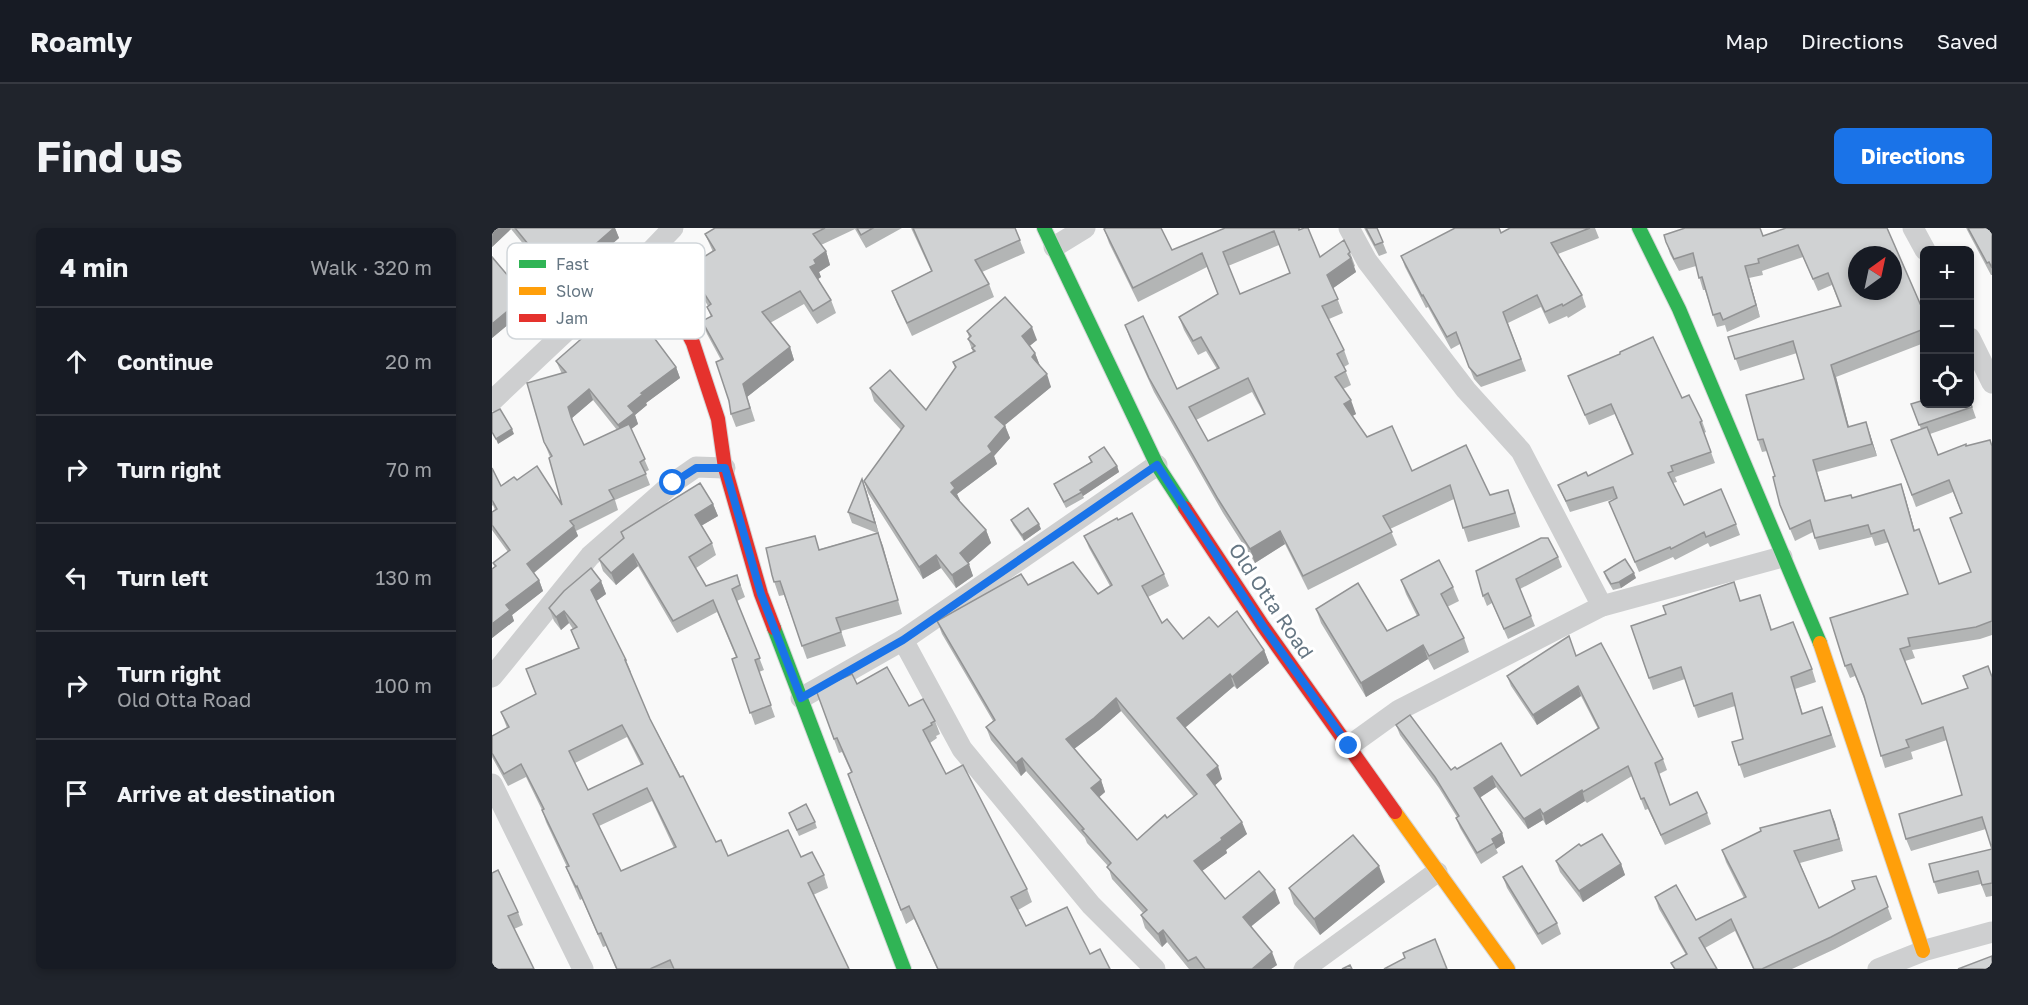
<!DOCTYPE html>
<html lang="en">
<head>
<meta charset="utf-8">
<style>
	body { margin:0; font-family:"Golos Text",sans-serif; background:#20242c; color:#f1f3f6 }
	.controls { position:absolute; right:18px; top:18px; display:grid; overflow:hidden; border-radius:9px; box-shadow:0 3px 9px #0003 }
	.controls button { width:54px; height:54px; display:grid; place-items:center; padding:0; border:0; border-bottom:2px solid #363941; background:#171b24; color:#f1f3f6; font:30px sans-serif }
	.compass { position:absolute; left:1356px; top:18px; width:54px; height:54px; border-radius:50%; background:#171b24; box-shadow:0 3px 9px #0003; rotate:33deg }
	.stop { position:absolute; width:18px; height:18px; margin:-14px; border:4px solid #1a73e8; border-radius:50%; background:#fff }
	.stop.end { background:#1a73e8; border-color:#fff; box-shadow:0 2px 6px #0008 }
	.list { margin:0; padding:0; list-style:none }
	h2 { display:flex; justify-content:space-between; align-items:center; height:78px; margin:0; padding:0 24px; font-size:26px }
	h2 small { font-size:20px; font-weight:400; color:#9ea1a6 }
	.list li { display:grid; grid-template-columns:39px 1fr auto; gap:18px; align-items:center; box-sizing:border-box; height:108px; padding:0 24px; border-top:2px solid #363941 }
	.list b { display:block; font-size:22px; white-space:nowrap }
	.list p { margin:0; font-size:20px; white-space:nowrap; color:#9ea1a6 }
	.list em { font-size:20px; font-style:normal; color:#9ea1a6 }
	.icon { flex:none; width:33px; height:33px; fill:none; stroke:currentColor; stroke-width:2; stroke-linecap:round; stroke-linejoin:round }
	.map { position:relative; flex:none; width:1500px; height:741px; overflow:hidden; border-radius:9px }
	header { display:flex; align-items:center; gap:36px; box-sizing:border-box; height:84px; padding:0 30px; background:#171b24; border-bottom:2px solid #363941 }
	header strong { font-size:28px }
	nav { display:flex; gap:33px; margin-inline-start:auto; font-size:21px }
	.intro { display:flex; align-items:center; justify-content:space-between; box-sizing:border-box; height:144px; padding:0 36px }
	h1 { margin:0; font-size:42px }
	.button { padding:15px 27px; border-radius:9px; background:#1a73e8; color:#fff; font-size:21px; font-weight:700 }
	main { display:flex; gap:36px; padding:0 36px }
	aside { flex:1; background:#171b24; border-radius:9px; box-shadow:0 3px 9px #0003 }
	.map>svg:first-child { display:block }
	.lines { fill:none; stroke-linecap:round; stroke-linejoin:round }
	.fast-casing { stroke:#d5d6d7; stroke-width:16 }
	.slow-casing { stroke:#d5d6d7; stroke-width:16 }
	.jam-casing { stroke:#d5d6d7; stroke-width:16 }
	.street { stroke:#cecfd0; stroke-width:21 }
	.fast { stroke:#30b455; stroke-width:14 }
	.slow { stroke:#ff9f0a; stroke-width:14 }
	.jam { stroke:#e5322d; stroke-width:14 }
	.wall { fill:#b3b5b5; fill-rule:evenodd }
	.shaded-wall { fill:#929394 }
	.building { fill:#d0d2d3; stroke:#929394; stroke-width:1.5; fill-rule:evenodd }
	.route { stroke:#1a73e8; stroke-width:8 }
	.labels { text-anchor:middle; stroke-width:6; stroke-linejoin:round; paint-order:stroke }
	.street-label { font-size:20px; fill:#657683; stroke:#fff }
	.key { fill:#fff; stroke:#d1d6da; stroke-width:1.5 }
	.key-label { font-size:16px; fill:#657683 }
</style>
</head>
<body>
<header>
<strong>Roamly</strong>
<nav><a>Map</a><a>Directions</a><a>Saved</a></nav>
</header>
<div class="intro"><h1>Find us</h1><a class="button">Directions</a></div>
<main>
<aside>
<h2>4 min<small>Walk · 320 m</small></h2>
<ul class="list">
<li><svg class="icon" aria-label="ahead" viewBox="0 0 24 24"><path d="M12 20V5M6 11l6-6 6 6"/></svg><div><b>Continue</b></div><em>20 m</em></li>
<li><svg class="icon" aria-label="right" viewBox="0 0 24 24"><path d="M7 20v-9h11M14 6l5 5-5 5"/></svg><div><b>Turn right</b></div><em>70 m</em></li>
<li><svg class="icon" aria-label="left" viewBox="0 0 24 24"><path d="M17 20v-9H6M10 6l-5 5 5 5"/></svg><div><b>Turn left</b></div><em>130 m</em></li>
<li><svg class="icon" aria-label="right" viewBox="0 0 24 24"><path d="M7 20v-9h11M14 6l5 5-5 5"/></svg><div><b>Turn right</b><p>Old Otta Road</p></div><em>100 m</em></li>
<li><svg class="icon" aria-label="arrive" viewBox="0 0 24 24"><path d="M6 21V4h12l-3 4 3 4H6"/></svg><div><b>Arrive at destination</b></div></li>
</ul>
</aside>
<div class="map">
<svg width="1500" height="741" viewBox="0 0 1500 741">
	<rect width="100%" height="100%" fill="#f9f9f9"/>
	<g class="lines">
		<defs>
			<g id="fast">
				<polyline points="552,0 665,237 693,280"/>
				<polyline points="1147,0 1187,81 1328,415"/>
				<polyline points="282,400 412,741"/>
			</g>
			<g id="slow">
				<polyline points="1328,415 1431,723"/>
				<polyline points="903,584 1016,741"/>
			</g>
			<g id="jam">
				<polyline points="156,26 201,115 226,191 233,240 269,366 282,400"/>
				<polyline points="693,280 771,398 903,584"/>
			</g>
		</defs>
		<use href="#fast" class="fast-casing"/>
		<use href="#slow" class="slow-casing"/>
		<use href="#jam" class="jam-casing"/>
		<g class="street">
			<polyline points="857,0 875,33 974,162 1029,223 1110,378"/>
			<polyline points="1421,0 1433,22"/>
			<polyline points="562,19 593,0"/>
			<polyline points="1478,110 1500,155"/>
			<polyline points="0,173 156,26 181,0"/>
			<polyline points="411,412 470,521 599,677 663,741"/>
			<polyline points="0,449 98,328 181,255 204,239 233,240"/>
			<polyline points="309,470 411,412 665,237"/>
			<polyline points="857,518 907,482 1110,378 1290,329"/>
			<polyline points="0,556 91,741"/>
			<polyline points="812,741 945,644"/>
			<polyline points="1386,741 1434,722 1500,704"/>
		</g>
		<use href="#fast" class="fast"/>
		<use href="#slow" class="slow"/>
		<use href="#jam" class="jam"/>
	</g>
	<g class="wall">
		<polygon points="0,0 123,0 127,10 89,43 91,46 95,57 53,91 41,76 0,110 0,29 17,49 42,29 19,1 0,19"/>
		<polygon points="223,0 410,0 374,20 363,1 329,17 334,23 338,37 327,44 329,49 326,51 339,72 344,85 325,96 312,76 278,95 298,119 302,132 255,169 263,193 244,199 239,186 229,132 215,106 210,93 219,89 215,79 216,78 204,58 199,45 204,42 202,35 221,24 213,6"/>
		<polygon points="419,0 523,0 533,25 490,44 497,56 502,69 420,108 405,76 400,63 439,43"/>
		<path d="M733,0H807L828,29L858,24L863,38L862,39L864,44L841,60L851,85L837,91L852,122L857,136L852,139L859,157L851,161L864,186L860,188L875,209L920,243L998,267L1021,275L1028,299L976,314L962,271L898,301L905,317L816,362L793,316L763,335L731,285L662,164L638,111L633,97L685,161L725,141L714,123L706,127L692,102L687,89L726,66L715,39L646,74L617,15L612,1L680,22ZM787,17L798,45L748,66L736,38ZM760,164L772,186L716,213L704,192Z"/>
		<polygon points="872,0 885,0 895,25 887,28"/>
		<polygon points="1018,0 1103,0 1107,10 1066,26 1090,67 1094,79 1076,90 1075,88 1057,96 1049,79 1016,95 1034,143 989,159 982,151 968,116 959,121 936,79 934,80 913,39 909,28 1009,5"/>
		<polygon points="1294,0 1430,80 1432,79 1432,115 1344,149 1357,199 1378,206 1385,228 1325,244 1334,273 1360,270 1409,256 1423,303 1447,356 1479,344 1470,286 1461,264 1424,279 1399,212 1429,201 1419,176 1478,173 1484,190 1438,206 1446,227 1474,218 1500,217 1500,407 1488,411 1420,422 1423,430 1413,433 1430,476 1476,460 1471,448 1496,438 1494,601 1419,623 1414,611 1470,567 1455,512 1419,524 1421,531 1393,540 1373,473 1363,448 1358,450 1353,438 1416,366 1397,314 1383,318 1380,309 1327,322 1321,304 1303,313 1288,277 1283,248 1275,223 1270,224 1266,212 1312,151 1305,125 1248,143 1236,109 1348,78 1340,57 1326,63 1311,29 1270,43 1271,47 1257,50 1268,89 1235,104 1233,97 1225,99 1213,62 1211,62 1204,38 1187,43 1178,26 1172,7 1271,8"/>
		<polygon points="1474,0 1500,0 1500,47 1499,47"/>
		<path d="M173,101L163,112L184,139L188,150L154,175L155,177L143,187L146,196L139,201L157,242L153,244L158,257L123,272L126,282L84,303L86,308L42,345L47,352L51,363L20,387L22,393L0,410L3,339L1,335L16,324L0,302V284L3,282L1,277L0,278V240L9,258L25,252L70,277L58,229L52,214L70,146L64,133ZM101,172L125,202L92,217L82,196L80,190Z"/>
		<polygon points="475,103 545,112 537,118 543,125 548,138 559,159 513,197 518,210 502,228 505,236 465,266 467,273 494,302 499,315 476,335 481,348 464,360 449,340 431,351 376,265 372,253 409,202 382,173 378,160 434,182 463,140 461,134 481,124 476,111 477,109"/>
		<polygon points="1076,148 1190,170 1210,193 1214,204 1212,205 1223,235 1183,249 1185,254 1181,255 1192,277 1244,296 1248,307 1218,319 1216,315 1183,332 1181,329 1147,344 1117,274 1125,270 1078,284 1066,257 1096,248 1140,227 1123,186 1097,197"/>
		<polygon points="597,229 625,238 627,244 591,268 592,270 574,280 564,261 562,256 599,234"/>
		<polygon points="374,262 387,306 386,305 410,386 349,403 354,418 315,431 292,367 287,368 280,347 328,321 385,305 360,295 356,284"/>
		<polygon points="221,276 226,288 209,298 220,315 224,327 204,340 214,358 245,347 253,369 245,373 272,442 267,444 283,489 263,497 240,431 244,429 225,384 185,405 146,338 124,357 111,343 107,331 131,311 129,304"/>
		<polygon points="519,292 549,301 532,313 521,297"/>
		<path d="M592,308L672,346L677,358L656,369L670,395L691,411L726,399L772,422L777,435L745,461L742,458L693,500L730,551L723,557L755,606L734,622L735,625L710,643L733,671L788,675L759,698L785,737L779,741H697L675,714L670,719L653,700L649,687L651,685L620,651L616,638L595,615L593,610L534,543L529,548L499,512L494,499L501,493L450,406L445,393L536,357L606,366L618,358L597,320ZM629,483L702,569L645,612L607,569L613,564L609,552L582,521L607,502Z"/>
		<polygon points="1066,329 1070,339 1028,361 1043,398 1016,411 1000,375 995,378 991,368"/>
		<polygon points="1112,344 1144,350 1129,360 1121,362 1114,350"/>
		<polygon points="909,352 961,359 967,373 955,379 972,410 977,424 942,442 936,431 874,469 829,395 824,381 895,403 925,388 914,366"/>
		<path d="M109,353L114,366L104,373L134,432L139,444L138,445L158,491L224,614L236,628L309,629L332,647L336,660L321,667L357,741H124L114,718L111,719L90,671L88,672L79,652L74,639H75L54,594L50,582L34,549L16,558L0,529V508L15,500L9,484L44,467L34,441L86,420L79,402L81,401L77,395L69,402L62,393L57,380ZM135,509L149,537L96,562L83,535ZM160,573L182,620L129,643L107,598Z"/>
		<polygon points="1268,367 1280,402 1320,441 1324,454 1303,461 1311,486 1335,492 1344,519 1252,550 1240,514 1251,511 1243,478 1206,490 1193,451 1161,462 1139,398 1248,373"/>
		<polygon points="1084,428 1171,531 1175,542 1167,546 1178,577 1215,585 1219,596 1173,617 1156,581 1153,582 1140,548 1095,575 1093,573 1054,597 1051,592 1036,601 1004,559 988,569 1010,605 1013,615 1004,621 1006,625 989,636 968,600 964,590 965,589 947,560 908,507 904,497 959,542 965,541 1029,548 1106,501 1089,468 1045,497 1019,458 1015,448"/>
		<polygon points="365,456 417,478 443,493 448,506 444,508 445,510 438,515 454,546 535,661 540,674 526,682 534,698 598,726 618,741 445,741 422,691 414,696 361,560 359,544 350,524 347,525 324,462"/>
		<polygon points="1338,582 1351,623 1308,635 1327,680 1363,661 1384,648 1400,691 1343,721 1300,741 1261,741 1243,703 1213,720 1225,741 1182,741 1179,735 1194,727 1167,681 1163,669 1204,692 1252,670 1234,634 1230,622"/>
		<polygon points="297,585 323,594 325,600 307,608"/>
		<polygon points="1089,618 1129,636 1133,647 1091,674 1068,644 1064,633"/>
		<polygon points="1500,621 1500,668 1494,669 1489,656 1446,666 1442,654"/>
		<polygon points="0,645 26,684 31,697 22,701 0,741"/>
		<polygon points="1011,649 1065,695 1069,706 1050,717 1015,660"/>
		<polygon points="893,654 828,707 802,676 797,660"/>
	</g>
	<g class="shaded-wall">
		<polygon points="5,0 18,0 19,1 0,19 0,4"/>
		<polygon points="122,0 123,0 127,10 86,45 82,35"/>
		<polygon points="334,23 338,37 327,44 329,49 323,53 318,39 322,32"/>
		<polygon points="859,30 864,44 840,61 835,47"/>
		<polygon points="1253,38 1257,50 1268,89 1264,77"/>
		<polygon points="91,46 95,57 53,91 49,80"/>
		<polygon points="37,65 41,76 0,110 0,96"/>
		<polygon points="170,90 173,101 161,114 157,103"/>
		<polygon points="540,99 545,112 534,121 530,108"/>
		<polygon points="298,119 302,132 255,169 263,193 251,156"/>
		<polygon points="543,125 548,138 540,129"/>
		<polygon points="1339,137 1344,149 1360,211 1356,199"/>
		<polygon points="184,139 188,150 154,175 155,177 143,187 146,196 130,208 126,197 136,178 149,165"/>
		<polygon points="555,146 559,159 508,201 503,189"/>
		<polygon points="97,161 101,172 80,190 84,203 76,179"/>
		<polygon points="859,172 864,186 857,190 852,176"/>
		<polygon points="1374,194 1378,206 1385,228 1380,216"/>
		<polygon points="513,198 518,210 502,228 505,236 465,266 468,272 463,276 459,264 459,255 496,218"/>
		<polygon points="20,201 22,206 6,216 4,211"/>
		<polygon points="625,238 627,244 591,268 588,262"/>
		<polygon points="370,251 374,262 387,306 383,295"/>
		<polygon points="1409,256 1413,268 1426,315 1422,303"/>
		<polygon points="221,276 226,288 207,299 203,287"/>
		<polygon points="547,296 549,301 532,313 530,307"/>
		<polygon points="82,298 86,308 39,347 35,336"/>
		<polygon points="494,302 499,315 473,338 468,325"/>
		<polygon points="788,303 793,316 763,335 758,321"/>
		<polygon points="386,305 391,318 410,386 406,372"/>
		<polygon points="141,326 146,338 124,357 119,345"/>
		<polygon points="444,327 449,340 431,351 427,339"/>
		<polygon points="477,336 481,348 464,360 460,347"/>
		<polygon points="1142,345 1144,350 1129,360 1127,354"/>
		<polygon points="47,352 51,363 20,387 22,393 0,410 0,396 14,377"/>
		<polygon points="109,353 114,366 103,374 99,362"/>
		<polygon points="72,383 77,395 69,402 64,389"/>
		<polygon points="931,417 936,431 874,469 869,455"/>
		<polygon points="772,422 777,435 745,461 740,449"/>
		<polygon points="738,446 742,458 689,503 685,490"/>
		<polygon points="1086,458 1089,468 1045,497 1041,487"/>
		<polygon points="624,470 629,483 607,502 578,524 574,511"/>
		<polygon points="530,530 534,543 529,548 524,535"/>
		<polygon points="726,538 730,551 720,560 715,547"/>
		<polygon points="1000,548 1004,559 986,571 982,560"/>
		<polygon points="609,552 613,564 604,572 599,560"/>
		<polygon points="1090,562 1093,573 1054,597 1051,586"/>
		<polygon points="1048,581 1051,592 1036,601 1032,591"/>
		<polygon points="1338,582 1343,594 1351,623 1347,611"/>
		<polygon points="750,594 755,606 734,622 735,625 706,646 702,633 729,610"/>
		<polygon points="1010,605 1013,615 1004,621 1000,611"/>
		<polygon points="1129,636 1133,647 1091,674 1087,663"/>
		<polygon points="887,638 893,654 828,707 822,691"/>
		<polygon points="783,662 788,675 756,701 751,689"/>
		<polygon points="671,702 675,714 670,719 666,706"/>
		<polygon points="780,724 785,737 779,741 760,741"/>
	</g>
	<g class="building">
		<polygon points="23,0 122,0 82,35 91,46 49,80 37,65 0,96 0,29 17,49 45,27"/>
		<polygon points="223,0 333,0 321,6 334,23 322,32 324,36 318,39 339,72 321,83 308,63 270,84 298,119 251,156 258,180 239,186 237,173 224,134 231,131 210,93 220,88 215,79 219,76 199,45 206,41 202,35 223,22 213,6"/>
		<polygon points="365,0 381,0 369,7"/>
		<polygon points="421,0 523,0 528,12 483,32 497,56 415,95 400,63 440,43"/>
		<path d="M614,0H669L680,22L733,0H807V2L812,0H816L828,29L852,12L858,24L856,26L859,30L835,47L846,71L830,78L852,122L845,126L854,143L843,149L859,172L852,176L875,209L900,198L920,243L974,217L998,267L1016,262L1023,285L971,300L958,257L891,288L900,304L811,348L788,303L758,321L726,271L657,150L633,97L651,88L685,161L727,140L709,109L701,113L687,89L726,66L710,25L641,60L612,1ZM782,3L798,45L748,66L731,24ZM756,150L773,186L716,213L697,179Z"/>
		<polygon points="874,0 885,0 891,14 883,17"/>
		<polygon points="963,0 1007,0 1009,5 1018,0 1098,0 1059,15 1090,67 1071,78 1070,76 1053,84 1045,67 1011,84 1029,131 985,148 977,139 964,104 955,109 931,67 930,68 909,28"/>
		<path d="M1193,0H1268L1271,8L1294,0H1395L1430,80L1432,79V101L1339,137L1356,199L1374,194L1380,216L1321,232L1333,273L1359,267L1360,270L1409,256L1422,303L1427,301L1447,356L1479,344L1458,290L1470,285L1457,252L1420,267L1399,212L1435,199L1446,227L1474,216V218L1498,212L1500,218V393L1484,399L1416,410L1418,418L1408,421L1430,476L1476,460L1471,448L1496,438L1500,449V621L1490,589L1414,611L1407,586L1470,567L1451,499L1414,512L1417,519L1389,528L1372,468L1359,436L1353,438L1338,390L1416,366L1392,302L1379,306L1376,297L1323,310L1318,292L1298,301L1288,277L1281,249L1283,248L1271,211L1266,212L1254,167L1312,151L1301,113L1243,131L1236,109L1349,78L1336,45L1321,51L1306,17L1266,31L1267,35L1253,38L1264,77L1231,92L1228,85L1221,87L1210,49L1207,50L1201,25L1182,31L1174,14L1172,7ZM1365,27H1401V63H1365Z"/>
		<polygon points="1476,0 1500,0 1500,40 1497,34 1495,35"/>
		<polygon points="140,62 170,90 157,103 184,139 149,165 151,166 136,178 142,185 126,197 97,161 76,179 80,192 92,217 137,196 153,231 148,234 154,246 117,262 122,271 78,293 82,298 35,336 47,352 14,377 18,382 0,396 0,341 4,338 1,335 18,322 0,297 0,284 5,281 0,272 0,240 9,258 22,249 25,252 45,238 70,277 57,230 60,228 52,214 35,155 74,144 64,133 112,91"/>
		<polygon points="513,69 540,99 530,108 543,125 540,129 555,146 503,189 513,198 496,218 500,224 459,255 463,260 459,264 494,302 468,325 477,336 460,347 444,327 427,339 372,253 412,198 378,160 398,142 434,182 464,139 461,134 483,123 480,120 483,118 476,111 479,108 475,103"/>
		<polygon points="1161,109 1190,170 1197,167 1210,193 1208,194 1219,224 1179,238 1181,243 1176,245 1192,277 1229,261 1244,296 1214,309 1212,304 1179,321 1178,319 1143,334 1117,274 1125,270 1121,259 1074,273 1066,257 1094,244 1096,248 1141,226 1119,176 1093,187 1076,148 1128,126 1128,124"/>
		<polygon points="1432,172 1432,176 1478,176 1478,173 1480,179 1427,197 1419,176"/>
		<polygon points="8,181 20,201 4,211 0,204 0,185"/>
		<polygon points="612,219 625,238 588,262 590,264 572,274 562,256 600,234 597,229"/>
		<polygon points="370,251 383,295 356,284"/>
		<polygon points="208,255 221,276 203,287 220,315 197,329 214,358 245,347 248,357 240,361 268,430 263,432 279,477 258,485 240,431 245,429 221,372 181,393 141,326 119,345 107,331 132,310 129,304"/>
		<polygon points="536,280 547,296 530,307 519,292"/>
		<path d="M640,285L672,346L650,358L670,395L675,391L691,411L717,389L726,399L745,383L772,422L740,449L738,446L685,490L726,538L715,547L750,594L729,610L730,612L702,633L733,671L767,643L783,662L751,689L780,724L760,741H713L704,729L696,733L671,702L666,706L649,687L655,682L615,639L619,635L590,602L592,601L530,530L524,535L494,499L503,492L445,393L529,346L536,357L581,334L606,366L620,357L592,308L625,290L626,292ZM624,470L705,566L675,590L673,587L645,612L599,560L609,552L574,511L602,490Z"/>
		<polygon points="386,305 406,372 344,390 349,404 310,418 288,353 282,354 280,347 274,320 323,308 327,322"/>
		<polygon points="1049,310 1056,310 1066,329 1024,351 1039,388 1012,401 996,365 991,368 984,343"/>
		<polygon points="1133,331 1142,345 1127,354 1119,356 1112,344"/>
		<polygon points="947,332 961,359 949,366 972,410 937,428 931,417 869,455 824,381 866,355 895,403 927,387 909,352"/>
		<path d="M99,340L109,353L99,362L134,432H133L158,491L188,549L191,548L224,614L229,612L236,628L296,602L309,629L320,624L332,647L316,655L357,741H182L178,732L158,741H125L109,705L106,706L85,658L84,659L74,639L77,638L50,582L52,581L29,536L12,546L0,525V508L17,499L9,484L44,466L34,441L87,420L79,402L85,399L72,383L64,389L57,380L72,363ZM130,497L151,536L96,562L77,523ZM155,560L184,619L129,643L101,586Z"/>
		<polygon points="1242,354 1248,373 1268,367 1279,402 1301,394 1320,441 1299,449 1310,486 1330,479 1339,507 1247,537 1240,514 1251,511 1240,465 1202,478 1189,439 1157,450 1139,398 1174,386 1171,378"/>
		<polygon points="1077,408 1084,428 1109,415 1171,531 1163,535 1178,577 1205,564 1215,585 1169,607 1152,570 1149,571 1136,538 1091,564 1090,562 1051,586 1048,581 1032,591 1000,548 982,560 1010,605 1000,611 1002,615 985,625 964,590 967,588 943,549 904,497 918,487 959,542 963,539 965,541 1009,515 1029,548 1107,500 1086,458 1041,487 1015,448"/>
		<polygon points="395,439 417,478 431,471 443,493 439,495 440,497 431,502 454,546 471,537 535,661 519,669 534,698 575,679 598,726 608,721 618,741 446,741 417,678 409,682 356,546 360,544 345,510 342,511 324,462 360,446 365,456"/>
		<polygon points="314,576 323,594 305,602 297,585"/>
		<polygon points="1338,582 1347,611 1302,623 1327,680 1363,661 1360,653 1384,648 1396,679 1339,709 1270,741 1262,741 1239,691 1207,710 1225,741 1183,741 1179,735 1195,726 1163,669 1184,657 1204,692 1254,669 1230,622 1269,603 1268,600"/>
		<polygon points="1110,606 1129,636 1087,663 1064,633 1087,616 1089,618"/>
		<polygon points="861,607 887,638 822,691 797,660"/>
		<polygon points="1500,621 1500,655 1490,657 1486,643 1442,654 1437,636"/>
		<polygon points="1030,638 1065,695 1046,706 1011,649"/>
		<polygon points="6,642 26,684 16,688 42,741 0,741 0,645"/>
		<polygon points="943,711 955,741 892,741 913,730 911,725"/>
		<polygon points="1500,728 1500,741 1466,741"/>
		<polygon points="858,737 860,741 850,741"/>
	</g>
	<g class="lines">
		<polyline class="route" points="181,255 204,240 233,240 269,366 309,470 411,412 665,237 771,398 857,518"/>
	</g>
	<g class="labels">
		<g class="street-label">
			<text transform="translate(779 373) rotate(56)" y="7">Old Otta Road</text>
		</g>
	</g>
	<rect x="15" y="15" width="198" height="96" rx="9" class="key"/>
	<rect x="27" y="32" width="27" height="8" fill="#30b455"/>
	<rect x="27" y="59" width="27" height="8" fill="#ff9f0a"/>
	<rect x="27" y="86" width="27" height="8" fill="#e5322d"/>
	<g class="key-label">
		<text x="64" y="42">Fast</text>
		<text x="64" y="69">Slow</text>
		<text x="64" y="96">Jam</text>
	</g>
</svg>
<div class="controls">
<button>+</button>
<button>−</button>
<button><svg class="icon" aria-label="locate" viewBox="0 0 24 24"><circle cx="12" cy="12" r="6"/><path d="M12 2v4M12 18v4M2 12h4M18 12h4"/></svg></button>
</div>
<svg class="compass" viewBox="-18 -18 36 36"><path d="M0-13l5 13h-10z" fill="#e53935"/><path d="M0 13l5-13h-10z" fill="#9ea1a6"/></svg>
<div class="stop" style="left:181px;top:255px"></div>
<div class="stop end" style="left:857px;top:518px"></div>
</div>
</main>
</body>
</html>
